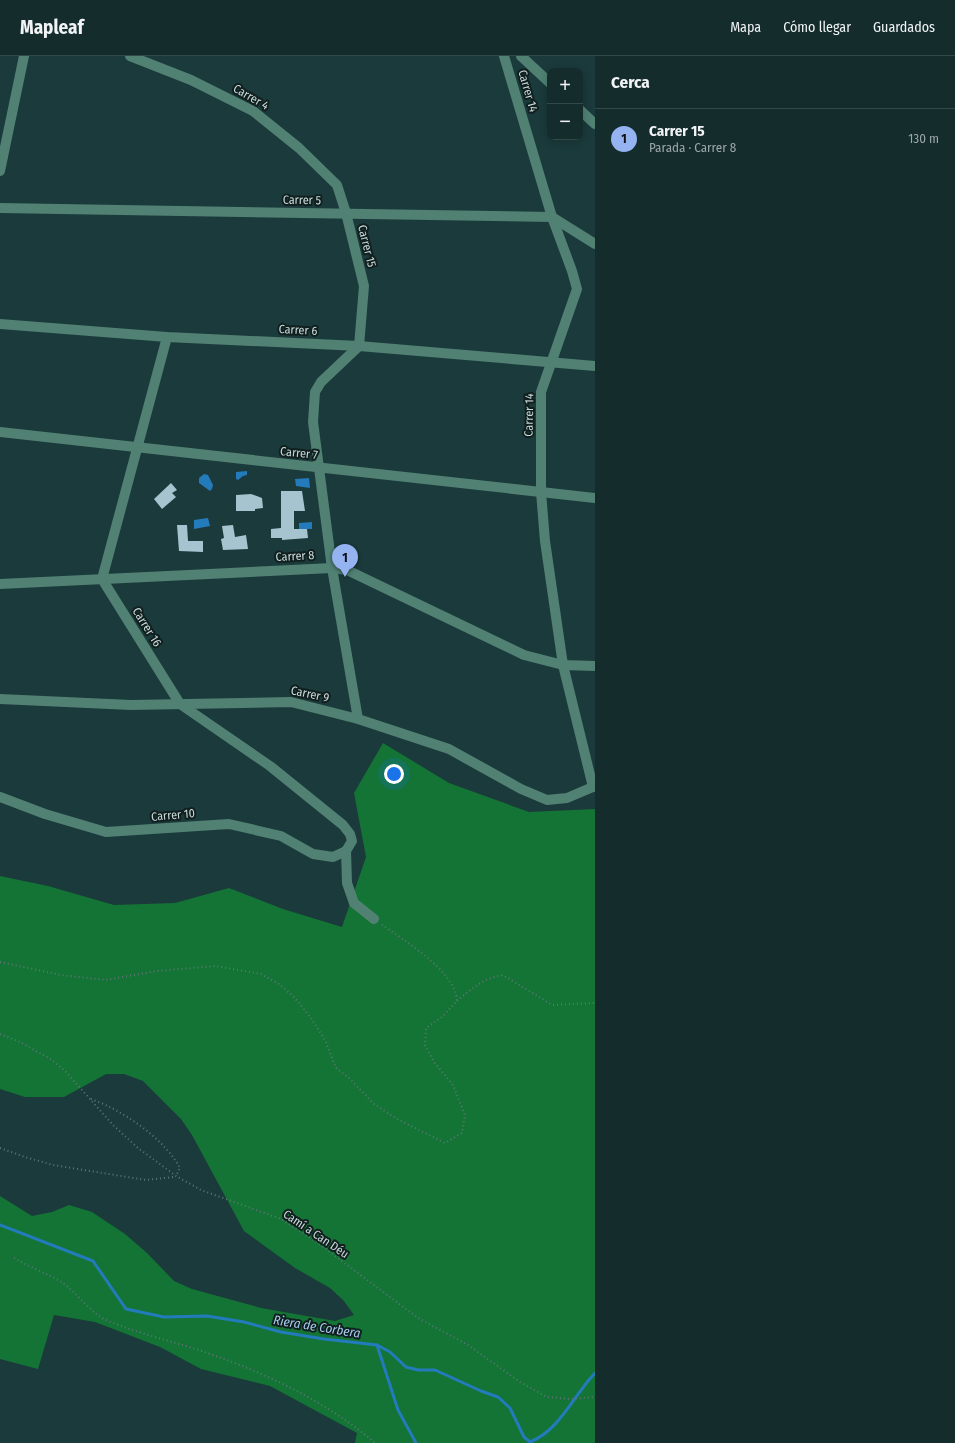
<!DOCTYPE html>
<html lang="es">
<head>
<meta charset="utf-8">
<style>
	body { margin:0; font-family:"Fira Sans Condensed",sans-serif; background:#213838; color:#f1f3f6 }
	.controls { position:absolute; right:12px; top:12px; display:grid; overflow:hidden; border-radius:8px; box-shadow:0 2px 10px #0003 }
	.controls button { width:36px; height:36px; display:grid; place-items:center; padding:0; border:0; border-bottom:1px solid #334848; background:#142c2c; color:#f1f3f6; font:20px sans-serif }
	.you { position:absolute; left:394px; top:718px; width:14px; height:14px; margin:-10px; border:3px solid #fff; border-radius:50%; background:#1a73e8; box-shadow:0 0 0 6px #1a73e833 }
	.badge { display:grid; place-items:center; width:26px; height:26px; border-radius:50%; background:#95b2f1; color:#111; font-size:13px; font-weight:700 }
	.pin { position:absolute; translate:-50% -33px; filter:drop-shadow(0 1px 2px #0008) }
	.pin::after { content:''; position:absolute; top:21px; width:14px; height:12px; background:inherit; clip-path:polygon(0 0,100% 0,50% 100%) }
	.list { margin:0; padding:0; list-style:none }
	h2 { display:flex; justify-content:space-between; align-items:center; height:52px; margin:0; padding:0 16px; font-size:17px }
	h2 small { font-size:13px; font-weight:400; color:#9da7a9 }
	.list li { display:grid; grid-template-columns:26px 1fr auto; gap:12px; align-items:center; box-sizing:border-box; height:60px; padding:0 16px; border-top:1px solid #334848 }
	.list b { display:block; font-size:15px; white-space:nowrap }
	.list p { margin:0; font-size:13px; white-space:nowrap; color:#9da7a9 }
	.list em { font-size:13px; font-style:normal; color:#9da7a9 }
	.map { position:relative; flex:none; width:595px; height:1387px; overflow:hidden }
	header { display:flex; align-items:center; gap:24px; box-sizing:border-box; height:56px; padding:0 20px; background:#142c2c; border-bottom:1px solid #334848 }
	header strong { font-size:19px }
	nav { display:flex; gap:22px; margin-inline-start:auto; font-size:14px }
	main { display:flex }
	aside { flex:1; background:#142c2c }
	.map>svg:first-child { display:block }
	.forest { fill:#147435 }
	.water { fill:#237bbc }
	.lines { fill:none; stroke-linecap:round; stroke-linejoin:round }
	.stream { stroke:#237bbc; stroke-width:3 }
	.building { fill:#a6c4d0 }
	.path { stroke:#5d7778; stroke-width:2; stroke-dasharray:1 3; stroke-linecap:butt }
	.minor { stroke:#508173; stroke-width:10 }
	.labels { text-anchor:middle; stroke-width:4; stroke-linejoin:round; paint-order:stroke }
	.street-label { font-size:12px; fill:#c9dada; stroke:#111f1f }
	.water-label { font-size:13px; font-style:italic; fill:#a5cbee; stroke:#111f1f }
</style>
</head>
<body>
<header>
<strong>Mapleaf</strong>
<nav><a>Mapa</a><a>Cómo llegar</a><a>Guardados</a></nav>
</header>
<main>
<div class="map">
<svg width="595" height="1387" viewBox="0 0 595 1387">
	<rect width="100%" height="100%" fill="#1b3a3b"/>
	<polygon class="forest" points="383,687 449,727 529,756 595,753 595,1387 355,1387 357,1377 270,1330 201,1313 160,1291 95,1266 54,1259 38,1313 0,1303 0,1140 32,1160 52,1156 69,1149 92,1156 125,1178 147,1197 174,1225 192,1233 261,1252 335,1265 354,1259 344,1245 330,1232 295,1212 244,1175 192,1079 181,1063 143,1025 124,1018 106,1018 64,1041 25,1041 0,1033 0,820 48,830 114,849 175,847 229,832 283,853 342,871 366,801 354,737"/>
	<g class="water">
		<polygon points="247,415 247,419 243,420 238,424 236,423 236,416"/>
		<polygon points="204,418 208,419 213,429 212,433 210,435 199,427 199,422"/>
		<polygon points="309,422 310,432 296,430 295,423"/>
		<polygon points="208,462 210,470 194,473 194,464"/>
		<polygon points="312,466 312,473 299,473 299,467"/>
	</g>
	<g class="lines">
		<g class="stream">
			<path d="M0,1169L93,1205L126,1253L164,1261L207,1260L244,1266L281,1276L324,1283L377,1289L390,1296L406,1311L418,1314H435L481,1335L498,1341L510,1352L524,1381L530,1386C560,1374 573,1340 595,1317"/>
			<polyline points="377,1289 398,1354 416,1387"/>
		</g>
	</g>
	<g class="building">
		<polygon points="171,427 177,434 172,437 176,441 162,453 154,443"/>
		<polygon points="281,435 302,435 305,455 294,455 294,473 307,473 308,482 282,484 282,482 271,482 271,473 281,472"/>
		<polygon points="251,438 262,442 263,452 255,453 255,455 236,455 236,439"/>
		<polygon points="177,469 187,469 188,485 203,485 203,496 179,495"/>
		<polygon points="233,469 235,481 246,479 248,493 223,494 221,483 224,482 222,470"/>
	</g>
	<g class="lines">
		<g class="path">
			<path d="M0,906L61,919L106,924L157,915L215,910L261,918L279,928L294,941L311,962L325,984L336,1012L349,1022L374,1048L397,1063L445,1087L462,1077L465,1059L453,1029L434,1006L425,989L426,972L442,961L457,945C456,915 403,884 381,868"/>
			<path d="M457,945C472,932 484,922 503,919L552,949L595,947"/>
			<polyline points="0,978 20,986 52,1004 65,1015 114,1070 138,1092 176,1120 201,1134 281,1163 315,1185 418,1262 468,1289 520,1326 547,1341 570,1343 595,1341"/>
			<path d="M91,1043C122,1054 164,1082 180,1112L176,1120"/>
			<polyline points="0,1092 25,1101 53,1109 146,1124 174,1121"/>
			<path d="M14,1202C29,1211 46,1217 60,1225C76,1235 90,1257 106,1264C141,1279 178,1286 213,1299C270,1319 330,1348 375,1387"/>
		</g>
		<g class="minor">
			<polyline points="130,0 191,24 253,55 299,92 337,129 346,157 364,230 359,290 321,326 315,336 313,366 332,512 358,663"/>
			<polyline points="504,0 552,161 572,215 577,233 541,336 541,436 545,485 563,609 593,731"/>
			<polyline points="521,0 550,27"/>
			<polyline points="580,54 595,68"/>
			<polyline points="0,115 24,0"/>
			<polyline points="0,152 552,161 595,188"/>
			<polyline points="0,268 167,281 359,290 595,310"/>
			<polyline points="167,281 102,523 180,648 270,710 343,769 350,778 352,785 346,795"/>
			<polyline points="0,376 595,442"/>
			<polyline points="0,528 332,512 347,514 524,599 563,609 595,610"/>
			<polyline points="0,643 131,649 291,646 358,663 449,693 521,733 547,744 567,742 595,730"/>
			<polyline points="0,741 45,758 106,776 229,768 281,780 313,798 333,801 346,795"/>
			<polyline points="346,795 347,827 354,847 374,863"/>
		</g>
	</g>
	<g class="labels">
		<g class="street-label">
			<text transform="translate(528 35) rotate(74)" y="4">Carrer 14</text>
			<text transform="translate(251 41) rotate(30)" y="4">Carrer 4</text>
			<text transform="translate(302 144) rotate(1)" y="4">Carrer 5</text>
			<text transform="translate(367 190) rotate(76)" y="4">Carrer 15</text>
			<text transform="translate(298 274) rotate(3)" y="4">Carrer 6</text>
			<text transform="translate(529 359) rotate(-89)" y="4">Carrer 14</text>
			<text transform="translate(299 397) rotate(6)" y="4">Carrer 7</text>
			<text transform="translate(295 500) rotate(-3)" y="4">Carrer 8</text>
			<text transform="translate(147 571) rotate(58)" y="4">Carrer 16</text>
			<text transform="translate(310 638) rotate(12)" y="4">Carrer 9</text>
			<text transform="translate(173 759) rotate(-5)" y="4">Carrer 10</text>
			<text transform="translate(316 1178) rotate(34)" y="4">Camí a Can Déu</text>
		</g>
		<g class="water-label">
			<text transform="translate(317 1270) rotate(9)" y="5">Riera de Corbera</text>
		</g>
	</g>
</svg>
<div class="controls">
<button>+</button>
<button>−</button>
</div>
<div class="you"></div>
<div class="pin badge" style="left:345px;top:521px">1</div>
</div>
<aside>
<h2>Cerca<small></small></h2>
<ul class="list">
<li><span class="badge">1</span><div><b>Carrer 15</b><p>Parada · Carrer 8</p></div><em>130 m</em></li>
</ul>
</aside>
</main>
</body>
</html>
